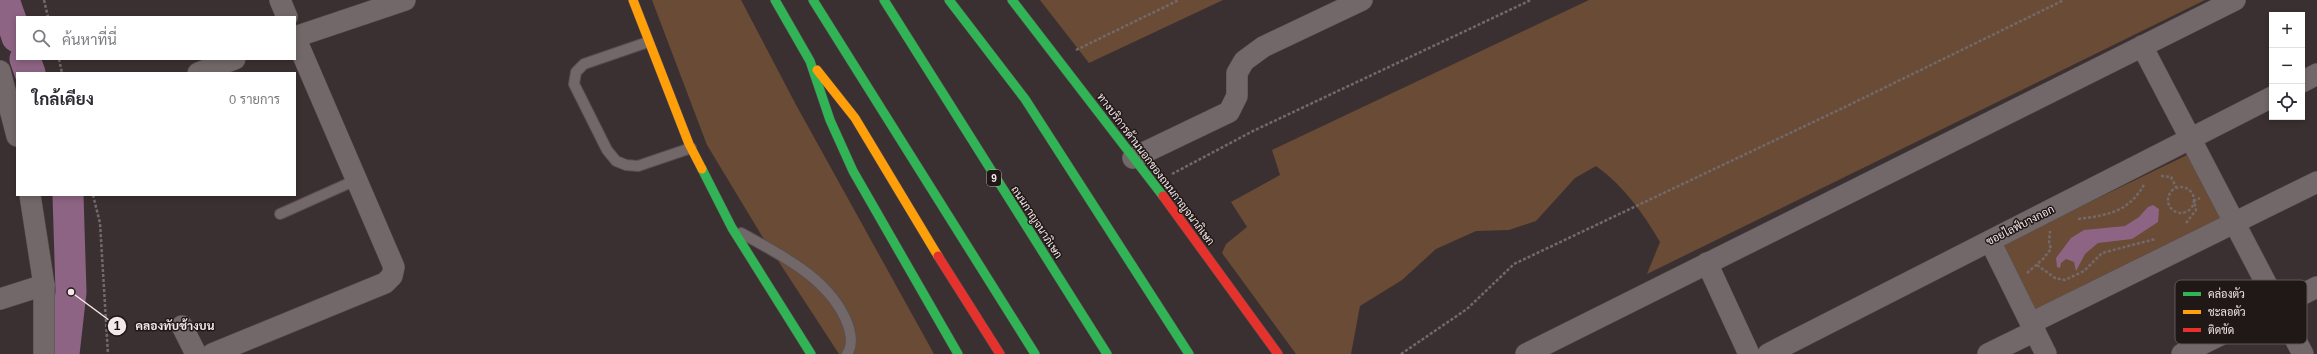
<!DOCTYPE html>
<html lang="th">
<head>
<meta charset="utf-8">
<style>
	body { margin:0; font-family:Helvetica,Sarabun,sans-serif; background:#f2f2f3; color:#2b2b33 }
	.controls { position:absolute; right:12px; top:12px; display:grid; overflow:hidden; border-radius:0px; box-shadow:0 2px 6px #0003 }
	.controls button { width:36px; height:36px; display:grid; place-items:center; padding:0; border:0; border-bottom:1px solid #e1e1e2; background:#fff; color:#2b2b33; font:20px sans-serif }
	.list { margin:0; padding:0; list-style:none }
	h2 { display:flex; justify-content:space-between; align-items:center; height:52px; margin:0; padding:0 16px; font-size:17px }
	h2 small { font-size:13px; font-weight:400; color:#7c7c81 }
	.icon { flex:none; width:22px; height:22px; fill:none; stroke:currentColor; stroke-width:2; stroke-linecap:round; stroke-linejoin:round }
	.map { position:relative; flex:none; width:2317px; height:354px; overflow:hidden }
	.search { position:absolute; background:#fff; box-shadow:0 2px 6px #0003; left:16px; top:16px; width:280px; height:44px; display:flex; align-items:center; gap:10px; box-sizing:border-box; padding:0 14px; border-radius:0px; color:#7c7c81; font-size:15px }
	.panel { position:absolute; background:#fff; box-shadow:0 2px 6px #0003; left:16px; top:72px; width:280px; height:124px; border-radius:0px }
	.map>svg:first-child { display:block }
	.green { fill:#6a4b35 }
	.water { fill:#8d6483 }
	.lines { fill:none; stroke-linecap:round; stroke-linejoin:round }
	.river { stroke:#8d6483; stroke-width:31 }
	.lane-casing { stroke:#584f4f; stroke-width:12 }
	.street-casing { stroke:#584f4f; stroke-width:22 }
	.fast-casing { stroke:#584f4f; stroke-width:10 }
	.slow-casing { stroke:#584f4f; stroke-width:10 }
	.jam-casing { stroke:#584f4f; stroke-width:10 }
	.path { stroke:#726a6a; stroke-width:2.5; stroke-dasharray:3 2; stroke-linecap:butt }
	.lane { stroke:#726869; stroke-width:10 }
	.street { stroke:#726869; stroke-width:21 }
	.fast { stroke:#30b455; stroke-width:9 }
	.slow { stroke:#ff9f0a; stroke-width:9 }
	.jam { stroke:#e5322d; stroke-width:9 }
	.labels { text-anchor:middle; stroke-width:3; stroke-linejoin:round; paint-order:stroke }
	.shield { fill:#201717; stroke:#b5a9a9; stroke-width:1 }
	.shield-label { font-size:10px; font-weight:bold; fill:#f5e8e8 }
	.street-label { font-size:11px; fill:#f5e8e8; stroke:#201717 }
	.key { fill:#201717; stroke:#605656; stroke-width:1 }
	.key-label { font-size:11px; fill:#f5e8e8 }
	.leader { fill:none; stroke:#f5e8e8; stroke-width:1.5 }
	.callout-dot { fill:#f5e8e8; stroke:#201717; stroke-width:1.5 }
	.mark-label { font-size:12px; text-anchor:middle; font-weight:bold; fill:#111 }
	.callout-label { font-size:12px; text-anchor:middle; font-weight:bold; fill:#f5e8e8; stroke:#201717; stroke-width:3; stroke-linejoin:round; paint-order:stroke }
</style>
</head>
<body>
<div class="map">
<svg width="2317" height="354" viewBox="0 0 2317 354">
	<rect width="100%" height="100%" fill="#3b3031"/>
	<g class="green">
		<polygon points="652,0 741,0 795,103 934,354 839,354 762,236 707,145"/>
		<polygon points="1040,0 1223,0 1089,63"/>
		<path d="M1589,0H2205L1647,274L1660,242C1643,213 1624,186 1596,166L1575,178L1536,221L1509,230L1476,231L1436,249L1402,280L1360,306L1351,354H1296L1222,253L1226,244L1247,227L1231,202L1280,175L1272,150Z"/>
		<polygon points="2189,154 2223,220 2036,313 2003,244"/>
	</g>
	<polygon class="water" points="2153,205 2159,209 2158,222 2132,239 2098,243 2085,254 2076,271 2074,262 2066,259 2061,263 2060,268 2057,267 2056,258 2071,238 2084,230 2125,226 2139,217 2148,207"/>
	<g class="lines">
		<g class="river">
			<polyline points="4,0 17,37"/>
			<polyline points="25,59 30,73"/>
			<polyline points="64,354 71,292 68,195"/>
		</g>
		<defs>
			<g id="lane">
				<polyline points="648,42 584,64 576,72 574,84 607,150 616,161 626,165 638,166 691,148"/>
				<polyline points="280,214 356,180"/>
				<path d="M741,233C781,255 831,279 848,325C851,335 853,345 847,354"/>
			</g>
			<g id="street">
				<polyline points="280,0 287,17"/>
				<polyline points="295,37 405,0"/>
				<polyline points="2142,46 2303,354"/>
				<polyline points="0,71 17,136"/>
				<polyline points="198,73 235,59"/>
				<polyline points="2302,82 2317,74"/>
				<polyline points="1133,158 1229,112 1237,96 1237,73 1244,61 1263,47 1362,0"/>
				<polyline points="30,195 44,285 44,354"/>
				<polyline points="1990,241 2046,354"/>
				<polyline points="1707,263 1749,354"/>
				<polyline points="0,299 44,285"/>
				<polyline points="2031,323 2317,182"/>
				<polyline points="182,326 196,354"/>
				<polyline points="212,354 385,283 392,276 394,267 295,37"/>
				<polyline points="1526,354 2235,0"/>
				<polyline points="1768,354 2272,97"/>
				<polyline points="1988,354 2035,331"/>
				<polyline points="2182,354 2317,287"/>
			</g>
			<g id="fast">
				<polyline points="775,0 810,61 830,120 853,171 958,354"/>
				<polyline points="813,0 1035,354"/>
				<polyline points="884,0 1107,354"/>
				<polyline points="949,0 1025,99 1189,354"/>
				<polyline points="1012,0 1163,196"/>
				<polyline points="702,169 732,228 811,354"/>
			</g>
			<g id="slow">
				<polyline points="633,0 689,144 702,169"/>
				<polyline points="817,70 855,118 938,256"/>
			</g>
			<g id="jam">
				<polyline points="1163,196 1278,354"/>
				<polyline points="938,256 1000,354"/>
			</g>
		</defs>
		<use href="#lane" class="lane-casing"/>
		<use href="#street" class="street-casing"/>
		<use href="#fast" class="fast-casing"/>
		<use href="#slow" class="slow-casing"/>
		<use href="#jam" class="jam-casing"/>
		<g class="path">
			<polyline points="44,0 48,17"/>
			<polyline points="1076,50 1179,0"/>
			<polyline points="59,59 62,73"/>
			<polyline points="1172,174 1253,131 1531,0"/>
			<polyline points="2161,176 2171,177 2176,187"/>
			<circle cx="2181" cy="200" r="13"/>
			<polyline points="93,195 100,223 108,354"/>
			<path d="M2078,219C2109,215 2129,212 2145,183"/>
			<polyline points="2186,223 2196,210 2194,201 2200,198"/>
			<polyline points="2037,265 2055,278 2065,280 2084,271 2102,253 2155,239"/>
			<polyline points="2027,273 2043,259 2051,249 2049,242 2050,231"/>
			<polyline points="1401,354 1467,309 1514,264 1845,107 2064,0"/>
		</g>
		<use href="#lane" class="lane"/>
		<use href="#street" class="street"/>
		<use href="#fast" class="fast"/>
		<use href="#slow" class="slow"/>
		<use href="#jam" class="jam"/>
	</g>
	<g class="labels">
		<rect class="shield" x="987" y="170" width="14" height="16" rx="3"/>
		<g class="shield-label">
			<text x="994" y="182">9</text>
		</g>
		<g class="street-label">
			<text transform="translate(1156 169) rotate(53)" y="4">ทางบริการด้านนอกของถนนกาญจนาภิเษก</text>
			<text transform="translate(1037 222) rotate(57)" y="4">ถนนกาญจนาภิเษก</text>
			<text transform="translate(2020 225) rotate(-27)" y="4">ซอยไลฟ์บางกอก</text>
		</g>
	</g>
	<rect x="2175" y="280" width="132" height="64" rx="6" class="key"/>
	<rect x="2183" y="292" width="18" height="4" fill="#30b455"/>
	<rect x="2183" y="310" width="18" height="4" fill="#ff9f0a"/>
	<rect x="2183" y="328" width="18" height="4" fill="#e5322d"/>
	<g class="key-label">
		<text x="2208" y="298">คล่องตัว</text>
		<text x="2208" y="316">ชะลอตัว</text>
		<text x="2208" y="334">ติดขัด</text>
	</g>
	<path class="leader" d="M71 292L117 326"/>
	<g class="callout-dot">
		<circle cx="71" cy="292" r="4"/>
		<circle cx="117" cy="326" r="10"/>
	</g>
	<g class="mark-label">
		<text x="117" y="330">1</text>
	</g>
	<g class="callout-label">
		<text x="175" y="330">คลองทับช้างบน</text>
	</g>
</svg>
<div class="controls">
<button>+</button>
<button>−</button>
<button><svg class="icon" aria-label="locate" viewBox="0 0 24 24"><circle cx="12" cy="12" r="6"/><path d="M12 2v4M12 18v4M2 12h4M18 12h4"/></svg></button>
</div>
<div class="search"><svg class="icon" aria-label="search" viewBox="0 0 24 24"><circle cx="10" cy="10" r="6"/><path d="M15 15l6 6"/></svg>ค้นหาที่นี่</div>
<section class="panel">
<h2>ใกล้เคียง<small>0 รายการ</small></h2>
<ul class="list">
</ul>
</section>
</div>
</body>
</html>
